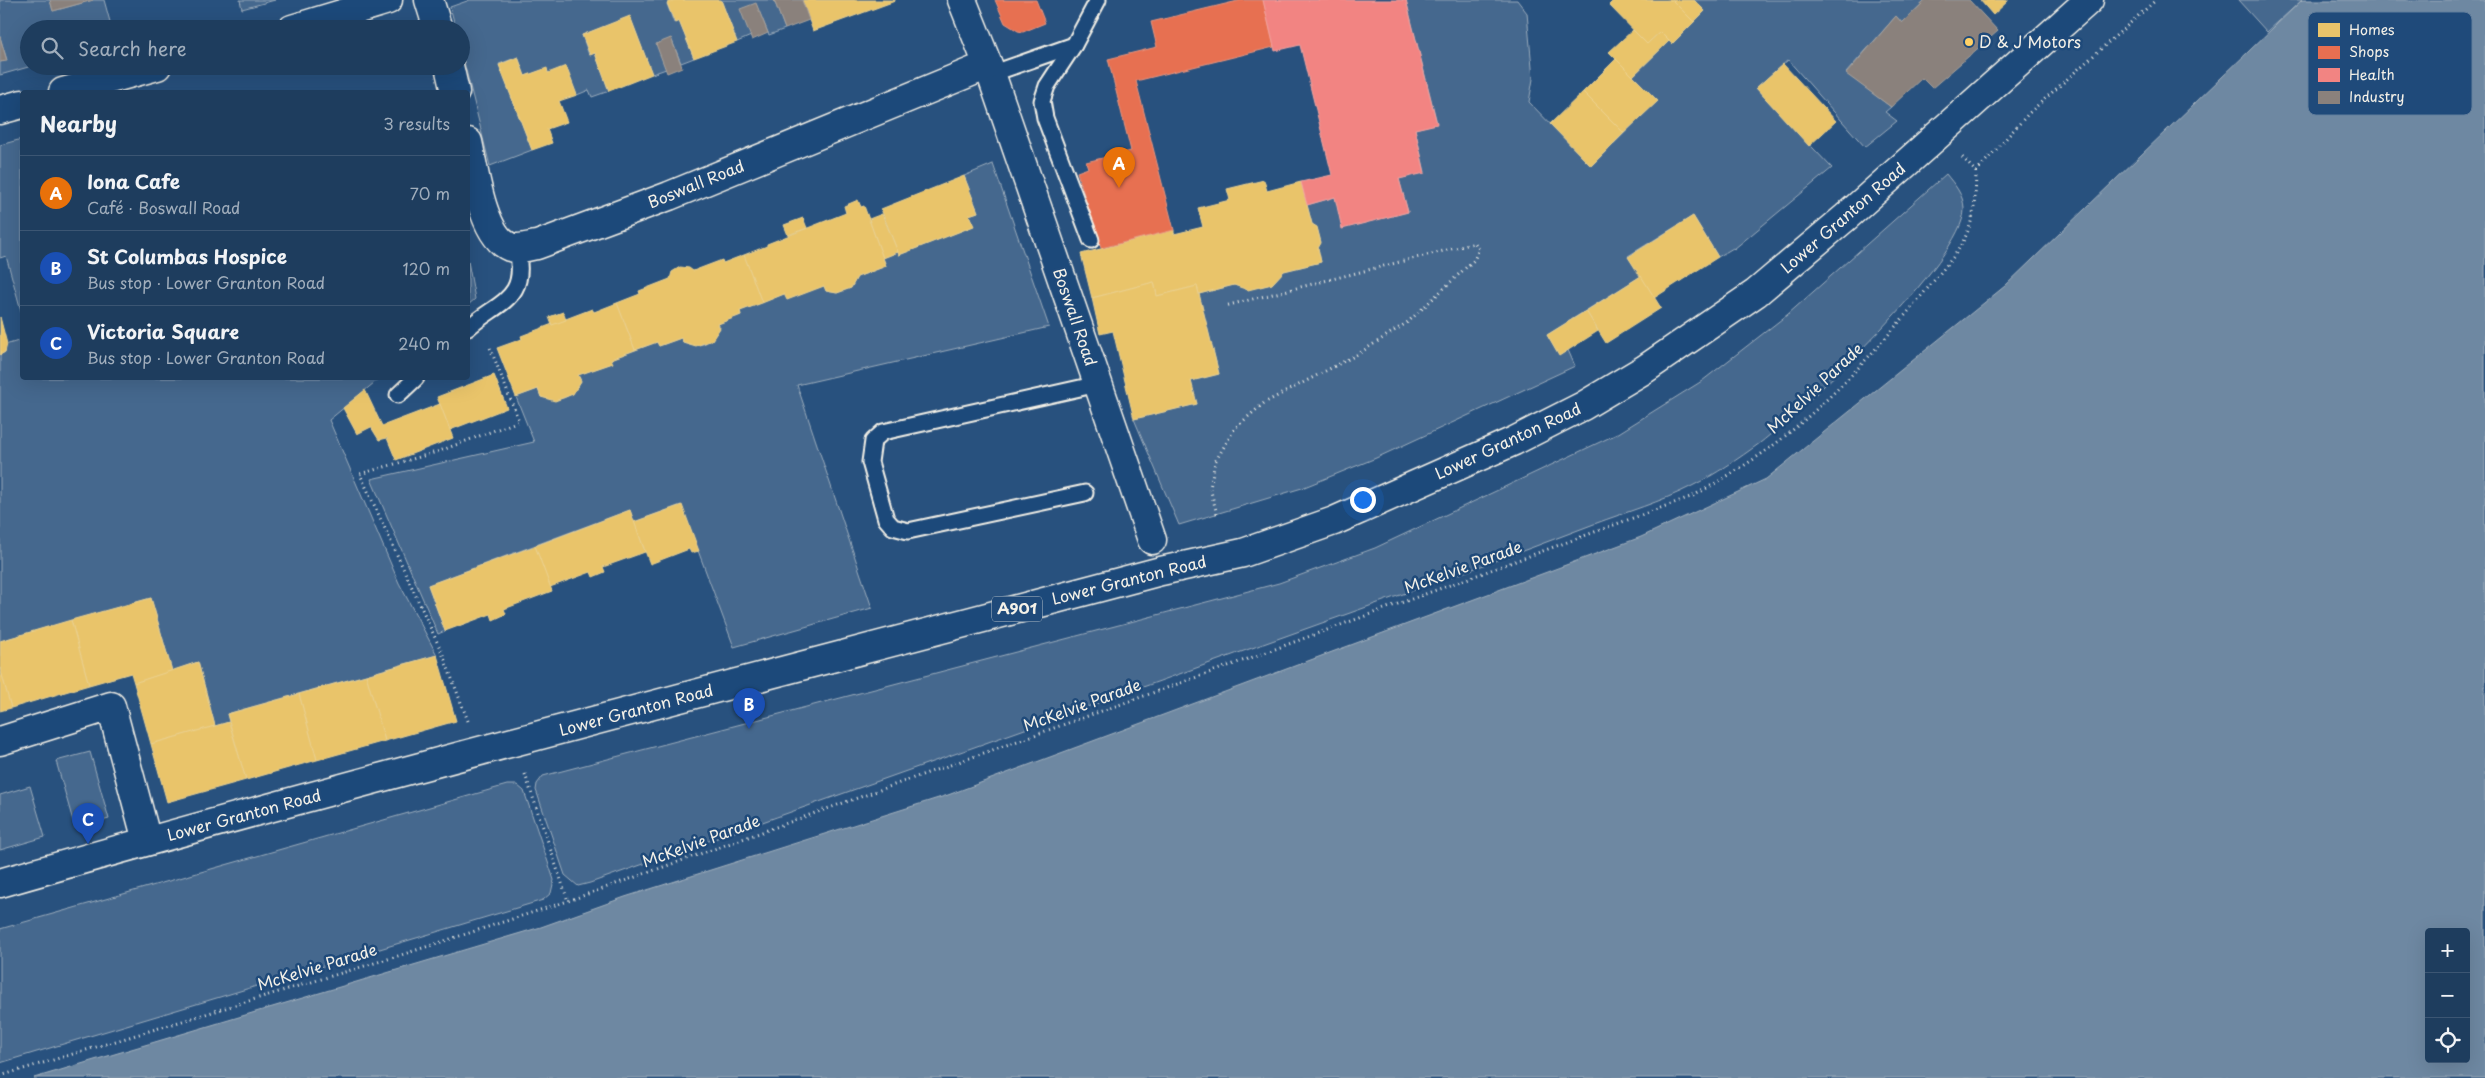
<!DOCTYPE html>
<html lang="en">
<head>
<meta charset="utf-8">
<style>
	body { margin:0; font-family:"Playpen Sans",sans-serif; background:#2b4867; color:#f1f3f6 }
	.controls { position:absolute; right:15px; bottom:15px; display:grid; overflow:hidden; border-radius:5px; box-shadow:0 5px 20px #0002 }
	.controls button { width:45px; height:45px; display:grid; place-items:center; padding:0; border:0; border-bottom:1px solid #3c5673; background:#1e3d5e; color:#f1f3f6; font:25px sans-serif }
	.you { position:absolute; left:1362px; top:499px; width:18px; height:18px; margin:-12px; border:4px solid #fff; border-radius:50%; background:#1a73e8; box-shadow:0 0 0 8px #1a73e833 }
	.badge { display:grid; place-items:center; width:32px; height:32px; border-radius:50%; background:#e797bd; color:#fff; font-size:16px; font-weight:700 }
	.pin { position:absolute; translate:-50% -41px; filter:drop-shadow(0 1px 2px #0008) }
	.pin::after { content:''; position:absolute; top:26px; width:18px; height:15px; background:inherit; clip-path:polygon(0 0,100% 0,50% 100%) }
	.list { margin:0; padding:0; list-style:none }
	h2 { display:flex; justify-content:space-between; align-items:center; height:65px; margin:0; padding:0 20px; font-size:21px }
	h2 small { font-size:16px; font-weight:400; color:#a1aebc }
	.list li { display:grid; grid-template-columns:32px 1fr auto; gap:15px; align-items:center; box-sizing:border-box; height:75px; padding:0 20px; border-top:1px solid #3c5673 }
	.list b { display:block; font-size:19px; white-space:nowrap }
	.list p { margin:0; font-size:16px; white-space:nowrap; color:#a1aebc }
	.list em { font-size:16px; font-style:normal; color:#a1aebc }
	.icon { flex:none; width:28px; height:28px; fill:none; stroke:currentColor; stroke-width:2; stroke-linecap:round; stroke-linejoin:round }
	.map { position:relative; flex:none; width:2485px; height:1078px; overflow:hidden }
	.search { position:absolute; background:#1e3d5e; box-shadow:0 5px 20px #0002; left:20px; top:20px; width:450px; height:55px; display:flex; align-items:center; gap:12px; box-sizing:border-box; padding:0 18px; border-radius:28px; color:#a1aebc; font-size:19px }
	.panel { position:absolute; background:#1e3d5e; box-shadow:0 5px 20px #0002; left:20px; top:90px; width:450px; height:290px; border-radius:5px }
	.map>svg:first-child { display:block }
	.green { fill:#45688e; stroke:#9cacbb }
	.water { fill:#6e88a2; stroke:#a4b2be; fill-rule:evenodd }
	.homes { fill:#e9c46a; stroke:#ecd290 }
	.shops { fill:#e76f51; stroke:#eb967e }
	.health { fill:#f28482; stroke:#f3a5a1 }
	.industry { fill:#8a817c; stroke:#aaa39c }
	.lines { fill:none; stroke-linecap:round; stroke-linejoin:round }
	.service-casing { stroke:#f4f1e8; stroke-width:19 }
	.minor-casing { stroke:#f4f1e8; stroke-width:31 }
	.primary-casing { stroke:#f4f1e8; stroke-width:31 }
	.path { stroke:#f4f1e8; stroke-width:3; stroke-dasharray:1 4; stroke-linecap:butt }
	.service { stroke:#1f4a7a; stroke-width:15 }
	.minor { stroke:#1f4a7a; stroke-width:28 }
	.primary { stroke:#1f4a7a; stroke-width:28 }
	.poi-dot { fill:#ffd166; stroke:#1f4a7a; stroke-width:2 }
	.labels { text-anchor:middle; stroke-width:5; stroke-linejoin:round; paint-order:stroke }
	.shield { fill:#1f4a7a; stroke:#b4bfc7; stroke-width:1 }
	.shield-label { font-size:15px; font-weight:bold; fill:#f4f1e8 }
	.poi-label { font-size:16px; fill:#f4f1e8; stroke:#1f4a7a; text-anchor:start }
	.street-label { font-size:16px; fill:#f4f1e8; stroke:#1f4a7a }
	.key { fill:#1f4a7a; stroke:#5f7c9b; stroke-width:1 }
	.key-label { font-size:14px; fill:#f4f1e8 }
</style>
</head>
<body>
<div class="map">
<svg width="2485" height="1078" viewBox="0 0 2485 1078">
	<rect width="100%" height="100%" fill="#28517e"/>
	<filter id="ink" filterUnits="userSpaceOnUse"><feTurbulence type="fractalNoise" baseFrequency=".02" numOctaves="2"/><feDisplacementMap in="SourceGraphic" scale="10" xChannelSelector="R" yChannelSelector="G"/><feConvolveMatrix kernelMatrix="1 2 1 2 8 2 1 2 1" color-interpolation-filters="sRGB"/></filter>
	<g filter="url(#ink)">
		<g class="green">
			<polygon points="0,0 50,0 53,11 93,0 104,0 112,29 29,29 29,66 32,66 0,75 0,62 7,60 0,37"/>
			<polygon points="240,0 275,0 242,9"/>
			<polygon points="470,0 675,0 667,4 674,23 679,21 694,58 681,63 671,38 666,69 652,74 630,17 582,35 589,55 595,53 609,91 592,97 589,90 577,95 548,73 547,69 525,76 518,57 499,64 532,150 490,166 461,50 461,29 456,29 450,7"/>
			<polygon points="721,0 774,0 785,29 769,35 756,4 751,36 737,42"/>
			<polygon points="1406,0 1517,0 1527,13 1533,79 1529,102 1591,166 1657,101 1633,76 1669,41 1672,44 1705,11 1694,0 1926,0 1902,23 1896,16 1846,73 1891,107 1885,112 1897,121 1865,147 1788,60 1756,88 1832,168 1734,249 1733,248 1718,257 1693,216 1628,256 1641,276 1547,335 1559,355 1568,350 1575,366 1376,458 1302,488 1179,525 1134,419 1197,404 1191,381 1219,374 1199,294 1234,285 1248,289 1272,284 1284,271 1321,262 1318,248 1321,242 1317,228 1312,224 1307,205 1335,197 1343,228 1408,212 1399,179 1425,172 1415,129 1437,123"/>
			<polygon points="2238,0 2302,0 2267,32"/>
			<polygon points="22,139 22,314 6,256 0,258 0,145"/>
			<path d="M993,164L1049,327L797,385L872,608L734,647L681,505L634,522L630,510L428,585L445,631L438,634L371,479L534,442L516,397L538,389L541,397C561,402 570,399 581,381L578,375L612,363L611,359L657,342L659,346L681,338L683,342C701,348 709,345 720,328L718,324L741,315L740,311L784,294L824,286L826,291L837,293L851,288L857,277L886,266L883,258L898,252L899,255L973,226L969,215L978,212L964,176Z"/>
			<path d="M1946,174C1954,184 1964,195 1964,209C1965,258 1802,410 1760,443C1738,459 1716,474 1692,486C1661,502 1626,512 1594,524C1509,557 1422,587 1336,618C1088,707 839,795 590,883L578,886L565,875L536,790L537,784L543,776L1279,583L1375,548L1617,434L1702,381L1787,315Z"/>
			<polygon points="468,261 475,299 468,305"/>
			<polygon points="22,340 22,378 380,378 329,420 399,583 437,655 227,714 229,722 215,726 198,662 172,671 151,598 0,641 0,355 5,352 5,345"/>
			<polygon points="90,752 109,819 75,828 56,761"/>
			<polygon points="507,785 517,785 524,791 554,880 551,893 543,900 0,1063 0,929"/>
			<polygon points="30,786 45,837 0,850 0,795"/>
		</g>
		<path class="water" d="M2302,0H2485V1078H34L541,927L625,897L948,795L1641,537L1766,479L2005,286ZM2429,932H2466V1059H2429Z"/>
		<g class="homes">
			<polygon points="675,0 721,0 737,42 694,58 679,21 675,23 667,3"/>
			<polygon points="802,0 895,0 895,1 813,31"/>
			<polygon points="1614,0 1672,0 1694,22 1672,44 1660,32 1647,44 1609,5"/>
			<polygon points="1672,0 1694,0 1705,11 1694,22"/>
			<polygon points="1980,0 2009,0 1993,15"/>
			<polygon points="630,16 652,74 609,91 595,53 590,55 582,35"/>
			<polygon points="1633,30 1647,44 1660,32 1669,41 1633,76 1609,52"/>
			<polygon points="518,57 525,76 547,68 548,73 566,66 577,95 559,101 567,122 547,129 552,143 532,150 499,65"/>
			<polygon points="1616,59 1658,101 1624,133 1583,92"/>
			<polygon points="1783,64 1836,121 1809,146 1756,88"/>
			<polygon points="1583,92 1624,133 1591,166 1550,124"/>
			<polygon points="964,176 978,212 969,215 974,226 899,255 881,209"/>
			<polygon points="1264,180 1267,191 1301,182 1312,224 1317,227 1321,243 1318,248 1321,262 1284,271 1272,284 1248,290 1234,285 1199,294 1197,286 1157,296 1154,282 1092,298 1081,254 1174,230 1174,234 1203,227 1198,208 1230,200 1227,189"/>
			<polygon points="858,200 861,207 864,206 886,266 857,277 851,288 837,293 826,291 824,286 787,300 784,294 762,303 744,255 767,246 767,244 846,213 844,206"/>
			<polygon points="882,214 898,252 883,258 869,219"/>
			<polygon points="1693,216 1718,257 1654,298 1628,257"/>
			<polygon points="803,218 807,228 788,235 784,225"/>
			<polygon points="744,255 762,303 740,311 741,315 718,324 720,328 712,340 696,346 683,342 681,338 659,346 657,342 635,350 617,303 640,294 639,291 670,279 672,272 680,267 689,268 693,271 722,260 723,263"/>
			<polygon points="1641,276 1661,308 1606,343 1586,311"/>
			<polygon points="1154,282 1157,296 1197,286 1219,374 1191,381 1197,404 1134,419 1113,331 1100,334 1092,298"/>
			<polygon points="617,303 635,350 611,359 613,363 578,375 581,381 573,394 555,401 541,397 538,389 516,397 497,348 522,339 521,336 592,309 594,312"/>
			<polygon points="1586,311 1598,331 1559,356 1547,335"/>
			<polygon points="563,312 566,320 552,325 549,317"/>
			<polygon points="0,317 7,344 5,352 0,355"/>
			<polygon points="494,375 507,408 450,430 437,397"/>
			<polygon points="365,390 382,426 440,404 453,438 396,460 387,438 379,440 371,427 357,434 343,408"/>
			<polygon points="682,505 699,551 691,553 689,549 650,564 634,522"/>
			<polygon points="630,510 645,552 603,567 605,572 593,577 591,572 550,587 535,546"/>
			<polygon points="535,546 552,591 504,609 506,614 493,620 491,614 445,631 428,585"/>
			<polygon points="151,598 172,671 134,683 131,673 89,685 71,620"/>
			<polygon points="71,620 89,685 11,708 0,668 0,641"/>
			<polygon points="437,655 456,721 385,741 366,675"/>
			<polygon points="198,662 215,726 151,744 134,683"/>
			<polygon points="0,668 11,708 0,711"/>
			<polygon points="366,675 385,741 317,760 299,694"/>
			<polygon points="299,694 317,760 246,780 227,714"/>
			<polygon points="229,722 246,780 167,802 151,744"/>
		</g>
		<g class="shops">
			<polygon points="995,0 1036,0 1045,23 1023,32 1018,31 1005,23"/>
			<polygon points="1242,0 1263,0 1274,47 1136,81 1174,230 1101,248 1077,172 1088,168 1086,162 1131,151 1108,59 1157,47 1151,22"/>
		</g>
		<polygon class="health" points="1263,0 1406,0 1437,124 1415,129 1425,173 1399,179 1408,212 1342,229 1335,197 1307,205 1301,182 1332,175 1300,45 1275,51"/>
		<g class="industry">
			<polygon points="50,0 93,0 53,11"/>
			<polygon points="774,0 802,0 809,20 785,29"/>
			<polygon points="1926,0 1969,0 1998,31 1932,88 1922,78 1891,107 1846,74 1896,16 1902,23"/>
			<polygon points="756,3 768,33 752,40 740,9"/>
			<polygon points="0,37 7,61 0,62"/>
			<polygon points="671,38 682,67 667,73 656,44"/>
		</g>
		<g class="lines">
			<defs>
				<g id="service">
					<polyline points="1074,45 1047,86 1042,101 1045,118 1091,240"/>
					<polyline points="991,74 1074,45 1098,0"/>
					<path d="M468,328C500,300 528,300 517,249"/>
					<polyline points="398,395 416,378"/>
					<polyline points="1085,493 908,531 893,527 886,519 870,462 873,441 883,432 1098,384"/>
				</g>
				<g id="minor">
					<polyline points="429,0 438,29"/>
					<polyline points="292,29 388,0"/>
					<polyline points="988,65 1152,540"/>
					<polyline points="449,66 455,92"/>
					<polyline points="63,92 157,66"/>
					<polyline points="0,110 22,104"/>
					<path d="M468,142C474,169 482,236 510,247C519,250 529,246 537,245L669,196L988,65L962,0"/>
					<polyline points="0,741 111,706 147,841"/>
				</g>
				<path id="primary" d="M0,883C385,773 774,674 1161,571L1243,553L1334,521L1514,441L1583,406L1645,369L1756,293L1846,217L2089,0"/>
			</defs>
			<use href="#service" class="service-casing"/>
			<use href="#minor" class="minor-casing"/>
			<use href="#primary" class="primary-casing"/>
			<g class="path">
				<polyline points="1976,172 2029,113 2156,0"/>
				<polyline points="1217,514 1210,488 1215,462 1235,428 1264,403 1358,354 1408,322 1474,260 1479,249 1475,243 1225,306"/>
				<polyline points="468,721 443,655 360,474 437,452 519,421 489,345"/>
				<polyline points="525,774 568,901"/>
				<path d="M0,1076L401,955L568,901L1245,660L1693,496C1718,482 1743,467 1767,450C1839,397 1898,325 1954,256C1975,226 1975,207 1976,172L1962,157"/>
			</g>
			<use href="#service" class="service"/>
			<use href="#minor" class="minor"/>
			<use href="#primary" class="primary"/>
		</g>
	</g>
	<circle class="poi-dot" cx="1969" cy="42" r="5"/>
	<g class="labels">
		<rect class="shield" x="992" y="596.5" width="50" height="25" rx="4"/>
		<g class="shield-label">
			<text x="1017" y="614">A901</text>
		</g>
		<g class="poi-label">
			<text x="1979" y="48">D &amp; J Motors</text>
		</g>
		<g class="street-label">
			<text transform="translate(696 184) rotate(-22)" y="6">Boswall Road</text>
			<text transform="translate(1843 218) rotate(-41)" y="6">Lower Granton Road</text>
			<text transform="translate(1075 317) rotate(71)" y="6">Boswall Road</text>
			<text transform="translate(1815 388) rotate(-43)" y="6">McKelvie Parade</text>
			<text transform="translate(1508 441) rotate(-25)" y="6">Lower Granton Road</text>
			<text transform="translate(1463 567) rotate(-20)" y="6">McKelvie Parade</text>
			<text transform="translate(1129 580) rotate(-14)" y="6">Lower Granton Road</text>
			<text transform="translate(1082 705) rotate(-20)" y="6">McKelvie Parade</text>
			<text transform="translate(636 710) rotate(-15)" y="6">Lower Granton Road</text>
			<text transform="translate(244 815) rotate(-15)" y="6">Lower Granton Road</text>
			<text transform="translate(701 841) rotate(-20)" y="6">McKelvie Parade</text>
			<text transform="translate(317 967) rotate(-17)" y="6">McKelvie Parade</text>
		</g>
	</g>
	<rect x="2308" y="12" width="164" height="103" rx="8" class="key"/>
	<rect x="2318" y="23" width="22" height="14" fill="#e9c46a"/>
	<rect x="2318" y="46" width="22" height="13" fill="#e76f51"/>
	<rect x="2318" y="68" width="22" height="14" fill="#f28482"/>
	<rect x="2318" y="91" width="22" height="13" fill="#8a817c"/>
	<g class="key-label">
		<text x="2349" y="35">Homes</text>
		<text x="2349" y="57">Shops</text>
		<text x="2349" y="80">Health</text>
		<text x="2349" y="102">Industry</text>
	</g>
</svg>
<div class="controls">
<button>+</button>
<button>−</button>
<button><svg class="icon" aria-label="locate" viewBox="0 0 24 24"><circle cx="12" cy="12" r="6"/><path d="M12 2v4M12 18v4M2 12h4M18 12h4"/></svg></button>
</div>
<div class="you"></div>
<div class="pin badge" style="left:1119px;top:188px;background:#e8710a">A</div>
<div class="pin badge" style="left:749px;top:729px;background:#1a4fb4">B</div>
<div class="pin badge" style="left:88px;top:844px;background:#1a4fb4">C</div>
<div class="search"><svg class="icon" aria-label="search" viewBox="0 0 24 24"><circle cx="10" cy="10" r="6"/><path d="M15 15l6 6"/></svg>Search here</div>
<section class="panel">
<h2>Nearby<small>3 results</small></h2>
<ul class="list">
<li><span class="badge" style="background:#e8710a">A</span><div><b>Iona Cafe</b><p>Café · Boswall Road</p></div><em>70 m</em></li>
<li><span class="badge" style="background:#1a4fb4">B</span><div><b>St Columbas Hospice</b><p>Bus stop · Lower Granton Road</p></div><em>120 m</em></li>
<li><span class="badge" style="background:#1a4fb4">C</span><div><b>Victoria Square</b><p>Bus stop · Lower Granton Road</p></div><em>240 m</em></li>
</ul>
</section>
</div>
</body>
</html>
